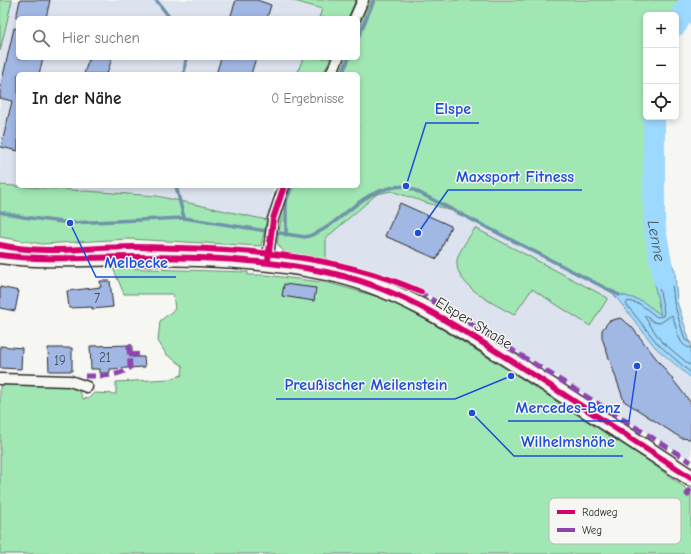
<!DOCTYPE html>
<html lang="de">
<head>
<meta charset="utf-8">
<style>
	body { margin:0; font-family:"Comic Neue",sans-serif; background:#f6f6f6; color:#202124 }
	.controls { position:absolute; right:12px; top:12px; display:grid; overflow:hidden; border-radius:6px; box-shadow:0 2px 6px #0003 }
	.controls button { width:36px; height:36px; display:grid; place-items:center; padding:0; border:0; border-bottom:1px solid #e0e0e0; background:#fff; color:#202124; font:20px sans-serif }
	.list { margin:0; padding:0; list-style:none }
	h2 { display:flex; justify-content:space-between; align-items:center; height:52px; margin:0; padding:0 16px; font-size:17px }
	h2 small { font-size:13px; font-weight:400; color:#757577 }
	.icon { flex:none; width:22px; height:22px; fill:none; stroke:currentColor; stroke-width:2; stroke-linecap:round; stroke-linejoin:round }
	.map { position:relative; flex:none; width:691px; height:554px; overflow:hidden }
	.search { position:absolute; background:#fff; box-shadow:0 2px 6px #0003; left:16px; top:16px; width:344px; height:44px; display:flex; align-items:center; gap:10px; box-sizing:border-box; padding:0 14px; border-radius:6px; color:#757577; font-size:15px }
	.panel { position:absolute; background:#fff; box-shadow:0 2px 6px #0003; left:16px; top:72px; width:344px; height:116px; border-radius:6px }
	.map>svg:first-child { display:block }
	.built { fill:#dce3ee }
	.green { fill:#a1e7b3; stroke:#66896f }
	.water { fill:#9dd8fe; stroke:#6f93aa }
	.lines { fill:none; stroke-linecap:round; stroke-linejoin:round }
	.shore { stroke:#59707f; stroke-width:1 }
	.stream { stroke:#6f93aa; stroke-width:3.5 }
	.river { stroke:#9dd8fe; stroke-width:22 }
	.building { fill:#a1b7e4; stroke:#2b2b2b }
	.minor-casing { stroke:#2b2b2b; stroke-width:13 }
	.primary-casing { stroke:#2b2b2b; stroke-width:19 }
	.minor { stroke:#f6f6f2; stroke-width:10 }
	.primary { stroke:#f6f6f2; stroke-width:16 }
	.quiet { stroke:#8e44ad; stroke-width:5; stroke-dasharray:10 5; stroke-linecap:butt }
	.cycleway-casing { stroke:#f6f6f2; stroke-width:8 }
	.cycleway { stroke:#d6006c; stroke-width:6 }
	.labels { text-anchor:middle; stroke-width:3; stroke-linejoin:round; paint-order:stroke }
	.number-label { font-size:13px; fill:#484e59 }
	.street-label { font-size:15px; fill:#2b2b2b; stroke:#f6f6f2 }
	.water-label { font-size:16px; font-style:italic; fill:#485660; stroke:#f6f6f2 }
	.key { fill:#f6f6f2; stroke:#b9b9b6; stroke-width:1 }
	.key-label { font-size:11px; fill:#2b2b2b }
	.leader { fill:none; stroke:#1d4ed8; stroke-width:1.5 }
	.callout-dot { fill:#1d4ed8; stroke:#f6f6f2; stroke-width:1.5 }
	.callout-label { font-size:16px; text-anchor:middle; font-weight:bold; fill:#1d4ed8; stroke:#f6f6f2; stroke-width:3; stroke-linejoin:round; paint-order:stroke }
</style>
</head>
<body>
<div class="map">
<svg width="691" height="554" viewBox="0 0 691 554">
	<rect width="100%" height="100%" fill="#f6f6f2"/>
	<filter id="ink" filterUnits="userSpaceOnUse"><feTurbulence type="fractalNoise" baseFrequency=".025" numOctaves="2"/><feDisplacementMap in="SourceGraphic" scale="8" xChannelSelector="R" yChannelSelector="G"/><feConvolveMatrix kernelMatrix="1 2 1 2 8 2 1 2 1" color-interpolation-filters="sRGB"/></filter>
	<g filter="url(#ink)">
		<g class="built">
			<polygon points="12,0 291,0 323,10 319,18 18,18 18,58 303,58 297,74 18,74 18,186 274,186 267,220 157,196 0,185 0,51"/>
			<polygon points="390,191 452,211 530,248 612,292 655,347 691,378 691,460 437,302 424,291 368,269 326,259 326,238 378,194"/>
		</g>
		<g class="green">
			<polygon points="0,0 12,0 0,51"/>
			<polygon points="291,0 356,0 348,18 319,18 322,9"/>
			<polygon points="371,0 691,0 676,22 676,15 646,15 646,117 660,117 660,235 655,287 661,315 642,301 612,292 530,248 452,211 391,191 377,194 326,238 326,259 284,252 277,243 282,214 292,186 358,186 358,74 339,74 346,58 358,58 358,30"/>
			<polygon points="303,58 331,58 323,74 297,74"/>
			<polygon points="0,185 157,196 267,220 261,246 128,239 42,244 0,237"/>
			<path d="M475,228L608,298L590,326L532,289L514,315C495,304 454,286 457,260C458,252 470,236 475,228Z"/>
			<path d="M113,268L248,272V275H266L329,283L389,300L424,318L505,368L647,460L691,492V554H0V384L68,386C77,388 80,391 83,399L89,398L94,393L116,394V382L170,379L182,375L183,366L166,354L158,341L160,321L175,309L173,294H124Z"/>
		</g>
		<polygon class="water" points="660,235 675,271 677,302 691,345 691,378 655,347 612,292 642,301 661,315 655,287"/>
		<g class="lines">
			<g class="shore">
				<polyline points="691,343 685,340 674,303 671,272 666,258 663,257 659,287 664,312 663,316 657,317 640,304 628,301 626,304 658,344 691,373"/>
				<path d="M691,348C677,347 677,326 672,315L660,323L654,322L646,316H644L661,341L691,366"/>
			</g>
			<g class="stream">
				<polyline points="156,0 170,18"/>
				<polyline points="358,38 374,0"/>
				<polyline points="184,74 186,58"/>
				<polyline points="342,74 349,58"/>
				<path d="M176,186L184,218L305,237C344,227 356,187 406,186L619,295"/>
				<polyline points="0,212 23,217 70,223 184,218"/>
				<polyline points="286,235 286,201 292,186"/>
			</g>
			<g class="river">
				<polyline points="676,25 691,0"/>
				<path id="s1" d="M654,117V224L664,279"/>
			</g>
		</g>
		<g class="building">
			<polygon points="20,0 50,0 46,18 16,18"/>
			<polygon points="236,0 257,0 271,5 267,18 230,18"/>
			<polygon points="14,28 18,29 18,58 43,58 39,74 18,74 18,151 1,147 12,101 0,98 0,89"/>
			<polygon points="89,58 112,58 107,74 84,74"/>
			<polygon points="221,58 256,58 251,74 216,74"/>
			<polygon points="400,203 451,226 437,259 385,236"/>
			<polygon points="100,281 110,281 113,307 92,309 92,307 69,308 67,291 101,287"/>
			<polygon points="284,284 316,288 314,301 282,296"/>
			<polygon points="0,287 19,291 15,311 0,308"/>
			<polygon points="620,318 631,326 691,403 691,439 681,438 624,401 602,338 602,330 609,321"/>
			<polygon points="132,345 132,357 144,357 145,367 110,369 110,373 100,373 100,369 91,369 90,346"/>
			<polygon points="0,346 22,348 21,369 0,368"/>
			<polygon points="48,348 72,348 72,371 49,371"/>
		</g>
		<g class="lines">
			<defs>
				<g id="minor">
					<polyline points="355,18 363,0"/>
					<polyline points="331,74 338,58"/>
					<polyline points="267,264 273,219 284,186"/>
					<polyline points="0,379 70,381 87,387"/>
				</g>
				<path id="primary" d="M0,255C45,261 90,257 135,257C198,257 264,259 326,272C397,286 458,327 518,365C576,402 633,440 691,478"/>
			</defs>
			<use href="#minor" class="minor-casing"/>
			<use href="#primary" class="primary-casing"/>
			<use href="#minor" class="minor"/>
			<use href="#primary" class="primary"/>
			<g class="quiet">
				<polyline points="418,291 691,462"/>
				<polyline points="129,355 142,354"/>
				<path d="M85,376C100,376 117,377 130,368L129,344"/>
				<polyline points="691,489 687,494 691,497"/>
			</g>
			<defs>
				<g id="cycleway">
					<path d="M0,245C44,255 89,247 133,247C229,248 333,252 421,292"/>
					<path d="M0,255C45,261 90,257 135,257C198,257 264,259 326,272C397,286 458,327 518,365C576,402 633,440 691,478"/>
					<polyline points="268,260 273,219 284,186"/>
				</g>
			</defs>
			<use href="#cycleway" class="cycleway-casing"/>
			<use href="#cycleway" class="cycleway"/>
		</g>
	</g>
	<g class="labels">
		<g class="number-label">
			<text x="97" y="303">7</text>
			<text x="105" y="362">21</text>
			<text x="60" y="365">19</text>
		</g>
		<g class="street-label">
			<text transform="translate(474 323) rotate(31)" y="5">Elsper Straße</text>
		</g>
		<g class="water-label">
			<text dy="6" stroke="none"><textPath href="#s1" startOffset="124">Lenne</textPath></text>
		</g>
	</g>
	<rect x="549" y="498" width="132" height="46" rx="6" class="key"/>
	<rect x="557" y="510" width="18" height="4" fill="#d6006c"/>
	<rect x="557" y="528" width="18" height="4" fill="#8e44ad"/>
	<g class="key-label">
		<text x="582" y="516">Radweg</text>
		<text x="582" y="534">Weg</text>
	</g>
	<path class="leader" d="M406 186L426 123H479M418 233L448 190H582M70 223L96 277H176M511 376L455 399H276M637 366L629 421H508M472 413L514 456H623"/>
	<g class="callout-dot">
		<circle cx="406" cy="186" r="4"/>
		<circle cx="418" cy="233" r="4"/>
		<circle cx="70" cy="223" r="4"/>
		<circle cx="511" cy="376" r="4"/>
		<circle cx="637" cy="366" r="4"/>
		<circle cx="472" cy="413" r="4"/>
	</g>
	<g class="callout-label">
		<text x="453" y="114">Elspe</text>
		<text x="515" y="182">Maxsport Fitness</text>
		<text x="136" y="268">Melbecke</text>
		<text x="366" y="390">Preußischer Meilenstein</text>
		<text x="568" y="413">Mercedes-Benz</text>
		<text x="568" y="447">Wilhelmshöhe</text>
	</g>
</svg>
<div class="controls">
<button>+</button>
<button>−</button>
<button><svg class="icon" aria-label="locate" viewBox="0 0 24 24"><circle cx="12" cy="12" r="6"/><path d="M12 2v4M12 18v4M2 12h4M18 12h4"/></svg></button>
</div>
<div class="search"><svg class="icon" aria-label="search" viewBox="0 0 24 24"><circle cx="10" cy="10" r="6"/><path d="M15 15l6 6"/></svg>Hier suchen</div>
<section class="panel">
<h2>In der Nähe<small>0 Ergebnisse</small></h2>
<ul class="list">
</ul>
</section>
</div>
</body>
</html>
